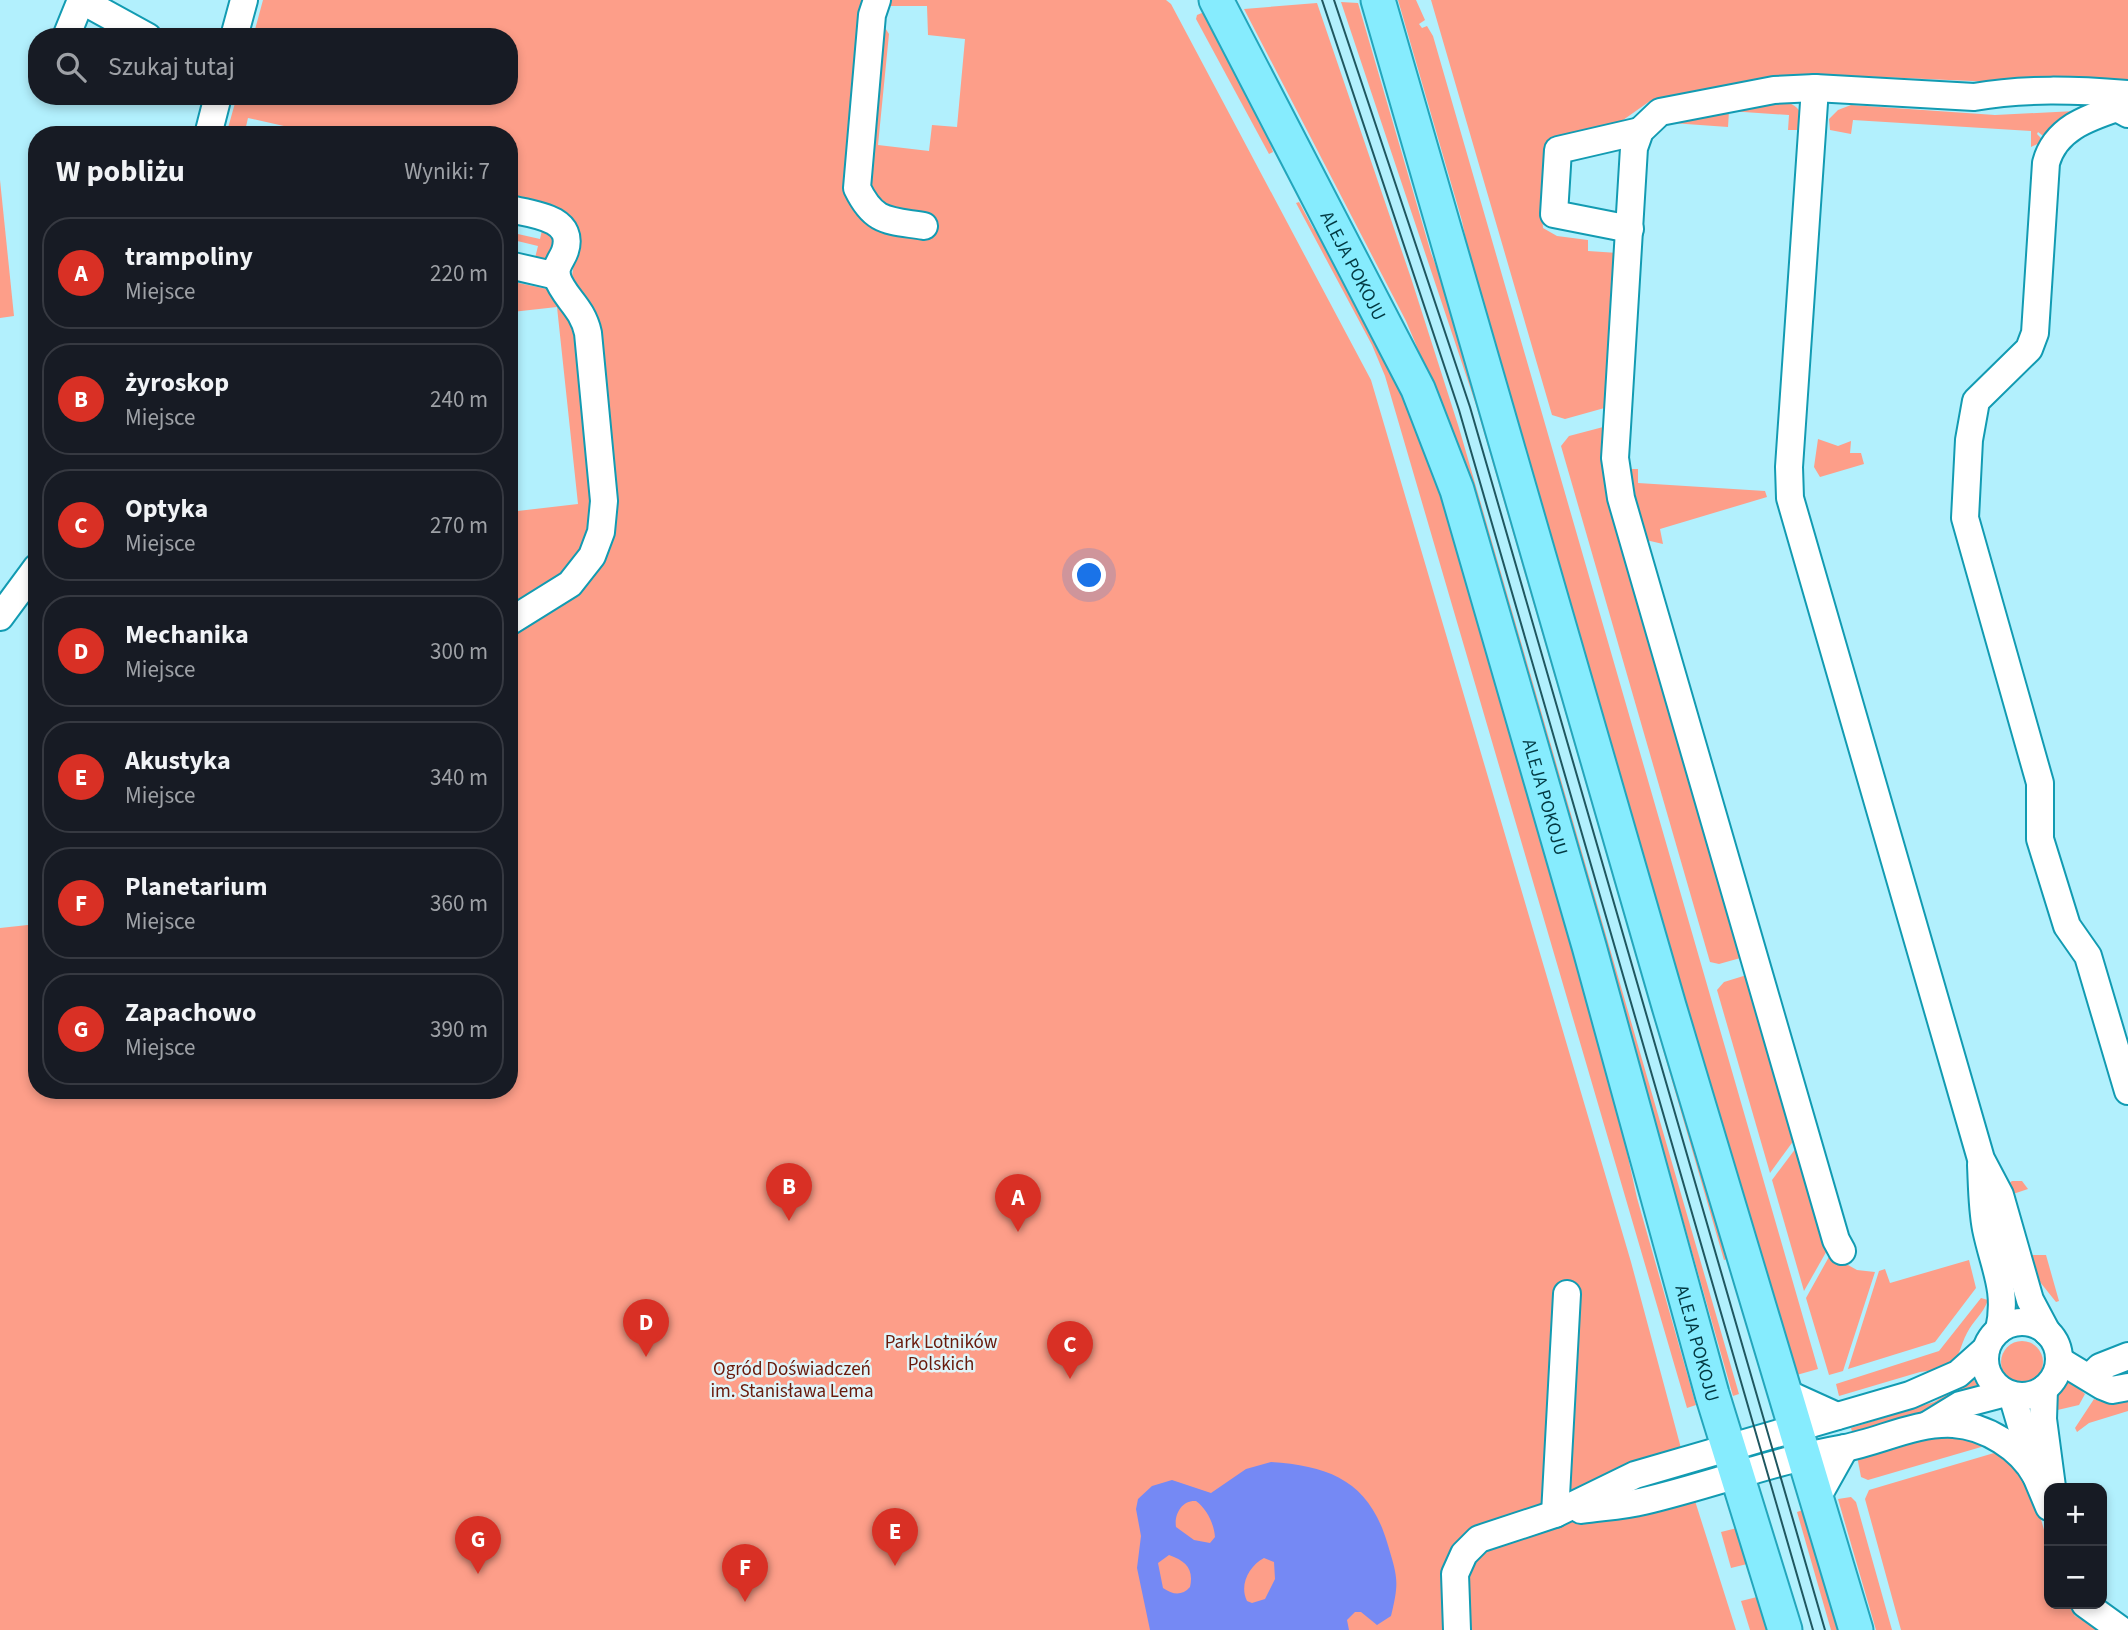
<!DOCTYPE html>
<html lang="pl">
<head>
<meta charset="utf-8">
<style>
	body { margin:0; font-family:"Source Sans 3",sans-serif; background:#242831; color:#f1f3f6 }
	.controls { position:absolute; right:21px; bottom:21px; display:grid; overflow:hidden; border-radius:14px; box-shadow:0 4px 10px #0003 }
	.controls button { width:63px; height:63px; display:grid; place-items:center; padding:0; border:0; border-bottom:2px solid #363941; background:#171b24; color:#f1f3f6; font:35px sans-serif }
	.you { position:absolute; left:1090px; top:576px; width:24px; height:24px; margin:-18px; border:5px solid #fff; border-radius:50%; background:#1a73e8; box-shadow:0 0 0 10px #1a73e833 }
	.badge { display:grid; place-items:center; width:46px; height:46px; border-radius:50%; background:#d93025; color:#fff; font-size:23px; font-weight:700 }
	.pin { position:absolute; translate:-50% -58px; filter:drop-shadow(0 2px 4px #0008) }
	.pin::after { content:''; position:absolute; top:37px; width:24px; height:21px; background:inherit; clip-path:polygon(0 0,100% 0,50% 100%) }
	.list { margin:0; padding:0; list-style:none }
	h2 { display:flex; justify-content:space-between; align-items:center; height:91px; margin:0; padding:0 28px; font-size:30px }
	h2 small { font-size:23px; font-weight:400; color:#9ea1a6 }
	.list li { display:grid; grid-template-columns:46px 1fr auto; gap:21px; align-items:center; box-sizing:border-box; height:112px; margin:0 14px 14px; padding:0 14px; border:2px solid #363941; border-radius:28px }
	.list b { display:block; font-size:26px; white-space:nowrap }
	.list p { margin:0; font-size:23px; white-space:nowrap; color:#9ea1a6 }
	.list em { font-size:23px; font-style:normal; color:#9ea1a6 }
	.icon { flex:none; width:38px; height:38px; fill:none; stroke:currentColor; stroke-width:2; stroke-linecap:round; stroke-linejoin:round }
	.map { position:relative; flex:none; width:2128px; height:1630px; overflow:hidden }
	.search { position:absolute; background:#171b24; box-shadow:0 4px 10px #0003; left:28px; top:28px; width:490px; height:77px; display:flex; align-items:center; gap:18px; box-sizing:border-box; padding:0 24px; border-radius:28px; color:#9ea1a6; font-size:26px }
	.panel { position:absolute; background:#171b24; box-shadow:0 4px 10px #0003; left:28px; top:126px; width:490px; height:973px; border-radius:28px }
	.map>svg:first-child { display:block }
	.green { fill:#fd9e89 }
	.water { fill:#7589f4; fill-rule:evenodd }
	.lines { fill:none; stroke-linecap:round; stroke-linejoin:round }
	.minor-casing { stroke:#129bb2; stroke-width:30 }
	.major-casing { stroke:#23a6bc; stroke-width:37 }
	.minor { stroke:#fff; stroke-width:26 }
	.major { stroke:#86ecfe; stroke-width:33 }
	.tram { stroke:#1f5760; stroke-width:2 }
	.labels { text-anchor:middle; stroke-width:5; stroke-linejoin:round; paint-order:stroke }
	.street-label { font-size:19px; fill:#023942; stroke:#e1f5f9 }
	.park-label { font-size:19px; fill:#681a0b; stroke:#e1f5f9 }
</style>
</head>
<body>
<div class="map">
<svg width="2128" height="1630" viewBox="0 0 2128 1630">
	<rect width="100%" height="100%" fill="#b2f0fd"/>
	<g class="green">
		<polygon points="263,0 867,0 889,34 878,145 929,151 932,125 957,127 965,39 928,35 927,6 883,6 886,0 1166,0 1171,4 1371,380 1631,1262 1696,1504 1736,1630 0,1630 0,928 37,924 37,1090 509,1090 509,634 574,595 600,559 572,276 577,243 509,198 509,135 305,135 306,131 248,118 244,135 226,135 237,96 509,96 509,37 253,37"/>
		<polygon points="1398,0 1416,0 1425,20 1419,24 1422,28 1427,26 1433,36 1818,1369 1793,1376 1479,302 1462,221"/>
		<polygon points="1431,0 2128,0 2128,88 1813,74 1650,101 1616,125 1562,136 1542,213 1543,228 1557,236 1588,240 1588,251 1618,253 1608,407 1565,419 1552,415"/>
		<polygon points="1341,2 1358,3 1431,253 1464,339 1731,1258 1724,1260 1476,405"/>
		<polygon points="1317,3 1411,278 1459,428 1739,1394 1733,1396 1631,1037 1437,394 1406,321 1244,9"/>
		<polygon points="1209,10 1257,105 1273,152 1269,154 1196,19 1197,15"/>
		<path d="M1784,102C1799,104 1807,117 1798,130H1788L1789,115L1729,111L1728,127L1672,123L1675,117Z"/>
		<polygon points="1851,105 1995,115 2075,111 2047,139 2038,132 2037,134 2044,141 2031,147 2031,131 1853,120 1851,134 1830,130 1829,119 1838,110"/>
		<polygon points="0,180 14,316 0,318"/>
		<polygon points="1299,202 1313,228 1330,247 1431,449 1616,1103 1637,1198 1696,1405 1687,1408 1385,376 1372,345 1296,203"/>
		<polygon points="543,226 558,244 546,261 535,258 538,246 509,239 509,232 540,239"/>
		<polygon points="509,281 552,290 579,329 597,506 586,546 568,574 509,612 509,512 578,504 557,307 512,312"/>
		<polygon points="1607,426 1744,957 1719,964 1710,962 1561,446 1569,436"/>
		<polygon points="1818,439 1838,446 1851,441 1850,453 1861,453 1864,464 1820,477 1814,467"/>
		<polygon points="1632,469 1638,469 1638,483 1765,491 1767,497 1660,529 1663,544 1646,540 1627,473"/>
		<polygon points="1750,974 1797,1136 1770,1173 1717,990 1724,982"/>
		<polygon points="1799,1144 1829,1247 1804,1291 1772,1180"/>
		<polygon points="2012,1181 2022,1181 2028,1189 2013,1194 2031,1255 2046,1255 2059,1301 2056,1302 2040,1282 2031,1281 2007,1185"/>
		<polygon points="1830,1255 1857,1270 1875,1272 1843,1371 1829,1375 1806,1298"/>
		<polygon points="1969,1260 1976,1288 1935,1342 1848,1369 1879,1271 1885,1269 1890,1283"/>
		<path d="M1981,1298L1988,1300C1983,1314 1973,1321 1967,1333C1960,1346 1960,1357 1949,1368L1920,1372L1839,1396L1836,1384L1939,1351Z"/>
		<circle cx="2022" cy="1362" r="21"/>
		<polygon points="2066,1377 2085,1394 2079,1405 2049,1412"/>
		<polygon points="1973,1379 1983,1392 1936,1411 1853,1435 1851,1428 1934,1402"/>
		<polygon points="2128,1397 2128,1411 2089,1423 2077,1432 2075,1428 2094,1399 2102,1402"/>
		<polygon points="1944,1431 1988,1445 1868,1480 1861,1477 1857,1456"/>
		<polygon points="1997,1448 2029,1478 2049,1547 2049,1604 2068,1604 2075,1616 2100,1630 1901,1630 1865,1499 1869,1490 1994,1453"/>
		<polygon points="1851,1497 1856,1502 1892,1630 1876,1630 1838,1499"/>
		<polygon points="1806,1509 1841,1630 1831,1630 1797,1512"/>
		<polygon points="1741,1527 1747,1564 1731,1568 1721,1532"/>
		<polygon points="1757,1597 1758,1598 1772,1630 1750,1630 1741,1601"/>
	</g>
	<path class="water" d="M1271,1462C1331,1466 1369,1482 1387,1542C1397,1576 1400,1580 1391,1616L1377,1625L1361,1612H1355L1347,1620L1349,1630H1150L1137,1568L1141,1536L1136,1509L1138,1499L1152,1486L1172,1480L1211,1493L1246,1469ZM1196,1501C1207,1509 1214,1524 1215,1537L1210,1543L1194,1540L1176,1527C1174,1514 1182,1500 1196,1501ZM1169,1555C1186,1561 1194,1569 1190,1587C1182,1596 1173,1595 1163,1588L1158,1563ZM1264,1558L1274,1562L1275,1579L1265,1599L1252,1603L1247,1601C1239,1585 1249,1566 1264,1558Z"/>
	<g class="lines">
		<defs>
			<g id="minor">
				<polyline points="81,0 148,37"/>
				<path d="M877,0L872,15L857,188C874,223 887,220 924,226"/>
				<polyline points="66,37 81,0"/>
				<polyline points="234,37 244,0"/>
				<polyline points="1815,88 1789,467 1790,498 1981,1159 2000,1195 2030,1300 2047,1332"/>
				<path d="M2128,114L2117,108C2087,118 2055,129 2046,163L2035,333L2029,349L1976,401L1969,440L1965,518L2040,783V839L2067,926L2088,956L2128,1091"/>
				<polyline points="208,135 218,96"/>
				<path d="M509,209C531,214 576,217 565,251C562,260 554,267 557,277C564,298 582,306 588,333L604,501L601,532L592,556L570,584L509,622"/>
				<polyline points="1630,229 1554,214 1558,150 1640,131"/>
				<polyline points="509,265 557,276"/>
				<polyline points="0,617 37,567"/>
				<path d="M1981,1165C1982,1186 1982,1208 1986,1229C1994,1268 2008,1290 1999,1330"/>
				<path d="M1842,1251L1836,1240L1621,498L1615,458L1617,427L1634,148L1640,131L1660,112L1774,90L1815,88L1974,97C2024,88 2077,90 2128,94"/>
				<circle cx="2022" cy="1359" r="37"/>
				<polyline points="2059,1360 2102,1386 2112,1390 2128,1387"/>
				<polyline points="2090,1377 2100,1367 2128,1356"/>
				<polyline points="2044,1389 2043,1419 2052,1487"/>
				<polyline points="1784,1392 1837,1416"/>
				<polyline points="2012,1395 2036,1476 2049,1507"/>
				<polyline points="1929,1424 1960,1405 2006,1393"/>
				<polyline points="1817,1498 1845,1448"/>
				<path d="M1581,1510C1602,1507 1624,1506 1644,1501C1712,1485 1776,1460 1845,1448C1881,1441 1916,1422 1953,1424C1986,1426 2021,1448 2036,1476"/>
				<polyline points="1555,1514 1567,1294"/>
				<polyline points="2085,1604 2121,1630"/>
				<polyline points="1457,1630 1455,1574 1464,1554 1479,1539 1555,1514 1635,1475 1910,1395 1958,1374 1986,1349"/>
			</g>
			<g id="major">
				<path id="s1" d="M1216,0L1418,389L1457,490L1589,946L1712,1394L1785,1630"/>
				<polyline points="1378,0 1669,1006 1856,1630"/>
			</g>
		</defs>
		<use href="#minor" class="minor-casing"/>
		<use href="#major" class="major-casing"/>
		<use href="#minor" class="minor"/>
		<use href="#major" class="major"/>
		<g class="tram">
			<polyline points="1322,0 1459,410 1813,1630"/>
			<polyline points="1334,0 1470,407 1825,1630"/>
		</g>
	</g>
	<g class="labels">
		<g class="street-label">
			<text dy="7" stroke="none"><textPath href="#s1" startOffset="299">ALEJA POKOJU</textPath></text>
			<text dy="7" stroke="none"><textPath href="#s1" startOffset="866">ALEJA POKOJU</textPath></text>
			<text dy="7" stroke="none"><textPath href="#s1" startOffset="1433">ALEJA POKOJU</textPath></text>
		</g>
		<g class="park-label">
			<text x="941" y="1348">Park Lotników<tspan x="941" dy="22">Polskich</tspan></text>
			<text x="792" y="1375">Ogród Doświadczeń<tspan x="792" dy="22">im. Stanisława Lema</tspan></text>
		</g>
	</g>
</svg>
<div class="controls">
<button>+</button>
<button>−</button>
</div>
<div class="you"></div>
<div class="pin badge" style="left:1018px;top:1232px">A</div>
<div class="pin badge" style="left:789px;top:1221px">B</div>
<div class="pin badge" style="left:1070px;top:1379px">C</div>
<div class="pin badge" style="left:646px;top:1357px">D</div>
<div class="pin badge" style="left:895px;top:1566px">E</div>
<div class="pin badge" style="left:745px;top:1602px">F</div>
<div class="pin badge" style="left:478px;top:1574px">G</div>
<div class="search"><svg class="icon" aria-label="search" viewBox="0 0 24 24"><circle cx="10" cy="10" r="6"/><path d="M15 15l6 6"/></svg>Szukaj tutaj</div>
<section class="panel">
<h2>W pobliżu<small>Wyniki: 7</small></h2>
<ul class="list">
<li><span class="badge">A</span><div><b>trampoliny</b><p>Miejsce</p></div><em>220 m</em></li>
<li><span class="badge">B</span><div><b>żyroskop</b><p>Miejsce</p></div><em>240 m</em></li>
<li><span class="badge">C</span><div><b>Optyka</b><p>Miejsce</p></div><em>270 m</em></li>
<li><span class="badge">D</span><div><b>Mechanika</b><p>Miejsce</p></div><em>300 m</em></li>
<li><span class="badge">E</span><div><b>Akustyka</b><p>Miejsce</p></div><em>340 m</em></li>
<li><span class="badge">F</span><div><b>Planetarium</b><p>Miejsce</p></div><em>360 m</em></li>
<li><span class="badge">G</span><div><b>Zapachowo</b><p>Miejsce</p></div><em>390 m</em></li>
</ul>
</section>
</div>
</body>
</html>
